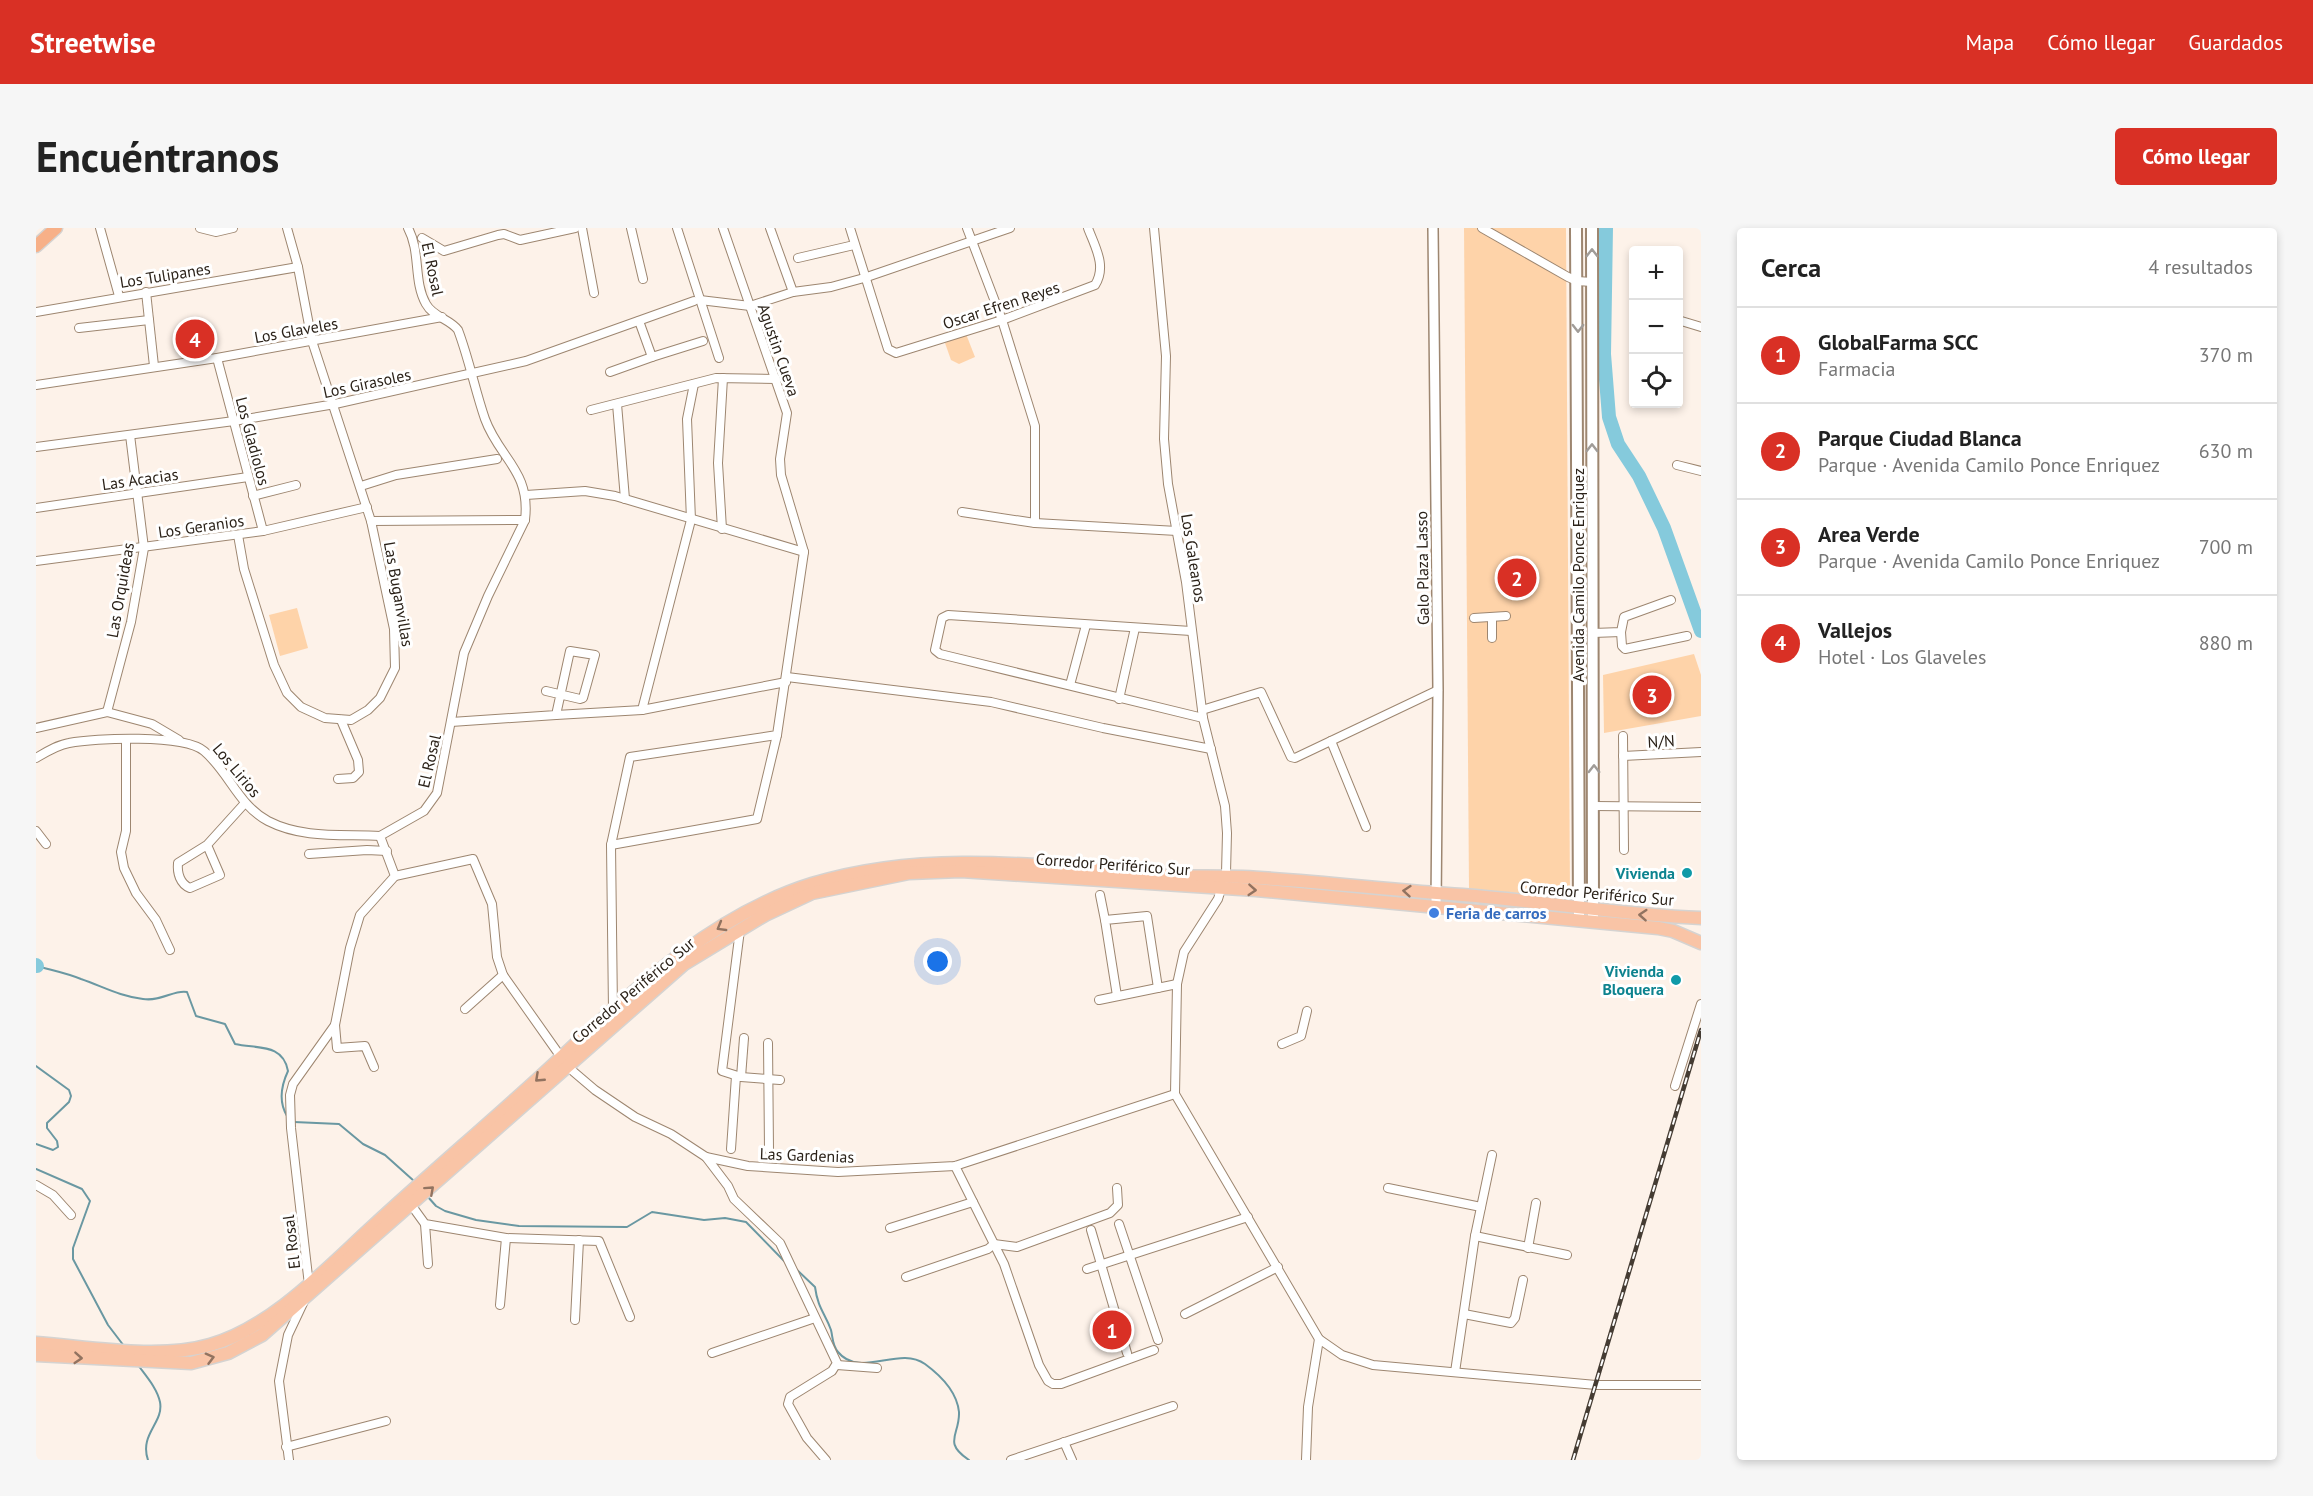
<!DOCTYPE html>
<html lang="es">
<head>
<meta charset="utf-8">
<style>
	body { margin:0; font-family:"PT Sans",sans-serif; background:#f6f6f6; color:#222 }
	.controls { position:absolute; right:18px; top:18px; display:grid; overflow:hidden; border-radius:6px; box-shadow:0 3px 9px #0003 }
	.controls button { width:54px; height:54px; display:grid; place-items:center; padding:0; border:0; border-bottom:2px solid #e0e0e0; background:#fff; color:#222; font:30px sans-serif }
	.you { position:absolute; left:902px; top:734px; width:21px; height:21px; margin:-15px; border:4px solid #fff; border-radius:50%; background:#1a73e8; box-shadow:0 0 0 9px #1a73e833 }
	.badge { display:grid; place-items:center; width:39px; height:39px; border-radius:50%; background:#d93025; color:#fff; font-size:20px; font-weight:700 }
	.pin { position:absolute; translate:-50% -50%; border:3px solid #fff; box-shadow:0 2px 6px #0006 }
	.list { margin:0; padding:0; list-style:none }
	h2 { display:flex; justify-content:space-between; align-items:center; height:78px; margin:0; padding:0 24px; font-size:26px }
	h2 small { font-size:20px; font-weight:400; color:#767676 }
	.list li { display:grid; grid-template-columns:39px 1fr auto; gap:18px; align-items:center; box-sizing:border-box; height:96px; padding:0 24px; border-top:2px solid #e0e0e0 }
	.list b { display:block; font-size:22px; white-space:nowrap }
	.list p { margin:0; font-size:20px; white-space:nowrap; color:#767676 }
	.list em { font-size:20px; font-style:normal; color:#767676 }
	.icon { flex:none; width:33px; height:33px; fill:none; stroke:currentColor; stroke-width:2; stroke-linecap:round; stroke-linejoin:round }
	.map { position:relative; flex:none; width:1665px; height:1232px; overflow:hidden; border-radius:6px }
	header { display:flex; align-items:center; gap:36px; box-sizing:border-box; height:84px; padding:0 30px; background:#d93025; color:#fff }
	header strong { font-size:28px }
	nav { display:flex; gap:33px; margin-inline-start:auto; font-size:21px }
	.intro { display:flex; align-items:center; justify-content:space-between; box-sizing:border-box; height:144px; padding:0 36px }
	h1 { margin:0; font-size:42px }
	.button { padding:15px 27px; border-radius:6px; background:#d93025; color:#fff; font-size:21px; font-weight:700 }
	main { display:flex; gap:36px; padding:0 36px }
	aside { flex:1; background:#fff; border-radius:6px; box-shadow:0 3px 9px #0003 }
	.map>svg:first-child { display:block }
	.green { fill:#fed3a9 }
	.lines { fill:none; stroke-linecap:round; stroke-linejoin:round }
	.stream { stroke:#6a98a2; stroke-width:2 }
	.river { stroke:#85cadc; stroke-width:14 }
	.minor-casing { stroke:#9d8670; stroke-width:10 }
	.tertiary-casing { stroke:#9d8670; stroke-width:12 }
	.secondary-casing { stroke:#9d8670; stroke-width:14 }
	.primary-casing { stroke:#d5d3d1; stroke-width:15 }
	.trunk-casing { stroke:#d5d3d1; stroke-width:15 }
	.minor { stroke:#fff; stroke-width:8 }
	.tertiary { stroke:#fff; stroke-width:9 }
	.secondary { stroke:#fff; stroke-width:10 }
	.primary { stroke:#f9c4a6; stroke-width:12 }
	.trunk { stroke:#f7b088; stroke-width:12 }
	.rail-casing { stroke:#453c33; stroke-width:4.5 }
	.rail { stroke:#fff; stroke-width:2; stroke-dasharray:7; stroke-linecap:butt }
	.oneway { stroke:#a09c98 }
	.oneway2 { stroke:#927360 }
	.culture-dot { fill:#0f9aa8; stroke:#fff; stroke-width:2 }
	.shop-dot { fill:#3f7fe0; stroke:#fff; stroke-width:2 }
	.labels { text-anchor:middle; stroke-width:6; stroke-linejoin:round; paint-order:stroke }
	.street-label { font-size:16px; fill:#2b2219; stroke:#fff }
	.culture-label { font-size:16px; font-weight:bold; fill:#0d838f; stroke:#fff; text-anchor:end }
	.shop-label { font-size:16px; font-weight:bold; fill:#366cbe; stroke:#fff; text-anchor:start }
</style>
</head>
<body>
<header>
<strong>Streetwise</strong>
<nav><a>Mapa</a><a>Cómo llegar</a><a>Guardados</a></nav>
</header>
<div class="intro"><h1>Encuéntranos</h1><a class="button">Cómo llegar</a></div>
<main>
<div class="map">
<svg width="1665" height="1232" viewBox="0 0 1665 1232">
	<rect width="100%" height="100%" fill="#fdf2e9"/>
	<g class="green">
		<polygon points="1428,0 1530,0 1534,670 1433,662"/>
		<polygon points="930,106 939,129 923,136 915,132 909,115"/>
		<polygon points="261,380 272,420 244,428 233,387"/>
		<polygon points="1658,426 1665,447 1665,488 1568,505 1567,447"/>
	</g>
	<g class="lines">
		<g class="stream">
			<path d="M0,742L1,738C15,742 31,745 45,751C68,759 83,768 107,771C125,774 139,761 151,764L160,788L189,796L199,816C221,821 247,815 252,843C245,858 242,873 251,888"/>
			<polyline points="0,838 33,862 35,868 33,874 11,895 11,900 21,913 22,919 17,922 0,916"/>
			<polyline points="258,894 303,896 327,916 349,927 378,953"/>
			<polyline points="0,941 46,961 54,973 37,1020 37,1031 72,1097 88,1118"/>
			<polyline points="392,969 400,978 409,983 440,992 483,998 591,999 616,984 668,992 689,990 710,994 751,1036"/>
			<path d="M759,1040L779,1059C782,1081 789,1085 795,1102C797,1110 796,1117 802,1124C824,1151 863,1117 889,1136C904,1147 921,1164 923,1184C924,1207 906,1214 933,1232"/>
			<path d="M102,1137C110,1148 121,1160 124,1174C128,1195 103,1206 112,1232"/>
		</g>
		<g class="river">
			<polyline points="1570,0 1568,126 1573,189 1582,216 1603,248 1628,300 1665,403"/>
			<polyline points="0,737 1,738"/>
		</g>
		<defs>
			<g id="minor">
				<polyline points="64,0 83,68"/>
				<polyline points="164,0 180,4 197,0"/>
				<polyline points="546,0 558,65"/>
				<polyline points="595,0 607,51"/>
				<polyline points="641,0 683,130"/>
				<polyline points="734,0 757,64"/>
				<path d="M814,0L852,121L860,125L966,92L1059,57C1071,38 1059,19 1052,0"/>
				<polyline points="931,0 966,92 999,198 999,295"/>
				<polyline points="1118,0 1130,128 1128,211 1132,256 1150,354 1167,490 1189,578 1191,605 1190,645 1182,671 1148,724 1141,756 1139,866 1283,1111 1272,1179 1270,1232"/>
				<polyline points="1446,0 1532,49 1541,53 1556,54"/>
				<polyline points="386,10 408,23 462,7 468,6 484,12 539,0"/>
				<polyline points="762,30 818,17"/>
				<polyline points="110,64 118,138"/>
				<polyline points="664,72 714,78 757,64 795,59 828,50 974,0"/>
				<polyline points="0,84 262,39"/>
				<polyline points="1642,92 1665,99"/>
				<polyline points="603,93 616,129 667,113"/>
				<polyline points="43,100 113,92"/>
				<polyline points="181,130 227,303"/>
				<polyline points="574,144 616,129"/>
				<polyline points="0,157 181,130 406,89"/>
				<polyline points="581,176 589,271"/>
				<polyline points="555,182 680,150 740,151"/>
				<polyline points="0,219 198,193 299,176 490,133 658,73"/>
				<polyline points="1641,237 1665,243"/>
				<polyline points="325,258 360,247 461,231"/>
				<polyline points="490,267 549,263 579,268 768,324"/>
				<polyline points="217,268 260,257"/>
				<polyline points="0,280 212,249"/>
				<polyline points="926,284 999,295 1141,303"/>
				<polyline points="335,293 489,292"/>
				<polyline points="686,301 682,235 687,150"/>
				<polyline points="202,307 208,341 238,437 251,465 265,479 289,490 315,492 332,482 344,470 359,440 358,401 335,293 276,113 262,39 251,0"/>
				<polyline points="0,333 227,303 331,279"/>
				<polyline points="1456,389 1456,410"/>
				<polyline points="1438,390 1470,388"/>
				<polyline points="1155,403 912,387 906,390 899,422 904,426 1167,490"/>
				<polyline points="1585,404 1586,418 1589,421 1651,408"/>
				<polyline points="1557,405 1585,404 1588,389 1635,372"/>
				<polyline points="751,449 955,474 1067,500 1175,521"/>
				<polyline points="1034,457 1050,397"/>
				<polyline points="1083,471 1099,400"/>
				<polyline points="606,482 655,292 651,191 658,156"/>
				<polyline points="1166,482 1225,464 1255,529 1259,530 1402,462"/>
				<polyline points="71,484 95,394 108,320 94,207"/>
				<polyline points="520,487 606,482 750,454"/>
				<polyline points="415,494 520,487 534,423 559,427 547,470 544,471 510,463"/>
				<polyline points="0,500 71,484 116,496 143,512"/>
				<polyline points="1587,508 1588,622"/>
				<polyline points="90,511 90,603 85,624 88,640 100,665 120,692 134,722"/>
				<polyline points="1295,513 1330,599"/>
				<polyline points="1587,528 1665,524"/>
				<path d="M0,530C10,524 21,517 33,515C59,510 148,506 168,523C193,544 202,577 232,593C267,611 306,606 344,608"/>
				<polyline points="302,551 317,550 323,544 322,532 305,492"/>
				<polyline points="1558,578 1665,579"/>
				<polyline points="0,603 10,616"/>
				<path d="M171,617L184,647L154,660C144,656 141,645 142,635L171,617L209,575"/>
				<polyline points="575,617 721,591 741,507"/>
				<polyline points="273,626 331,622 351,623"/>
				<polyline points="359,648 437,631 456,676 461,729 467,747 532,839 559,862 599,889 635,906 670,929 712,938 802,944 919,938 1139,866"/>
				<polyline points="1064,667 1069,692"/>
				<polyline points="704,702 686,843 705,849 744,852"/>
				<polyline points="1081,768 1069,692 1111,688 1122,760"/>
				<polyline points="1063,772 1141,756"/>
				<polyline points="429,781 467,747"/>
				<polyline points="577,783 575,617 594,529 741,507 768,324 745,247 744,231 751,185 687,0"/>
				<polyline points="299,797 301,820 329,818 338,839"/>
				<polyline points="732,815 733,922"/>
				<polyline points="1246,816 1265,808 1271,783"/>
				<polyline points="705,849 708,810"/>
				<polyline points="1639,858 1665,776"/>
				<polyline points="695,921 700,848"/>
				<polyline points="670,929 692,958 698,971 744,1015 801,1135 796,1143 754,1169 752,1176 771,1210 790,1232"/>
				<polyline points="919,938 968,1036 1003,1137 1012,1153 1017,1156 1025,1156 1118,1122"/>
				<polyline points="0,957 17,967 35,987"/>
				<polyline points="1352,960 1445,979"/>
				<polyline points="376,978 389,996 470,1010 563,1013 594,1089"/>
				<polyline points="389,996 392,1036"/>
				<polyline points="1083,996 1122,1112"/>
				<polyline points="854,1000 937,974"/>
				<polyline points="1055,1002 1091,1125"/>
				<polyline points="1439,1008 1531,1027"/>
				<polyline points="1492,1020 1500,975"/>
				<polyline points="1051,1041 1212,989"/>
				<polyline points="870,1049 952,1021 958,1016 981,1019 1074,985 1082,977 1081,960"/>
				<path d="M273,1057L255,900L254,867L257,856L299,797L314,720L324,687L359,648L344,608L388,583L401,565L428,425L452,368L489,292C495,243 463,230 449,191C439,162 433,131 422,102C414,91 397,89 390,76C377,53 385,24 372,0"/>
				<polyline points="464,1077 470,1010"/>
				<polyline points="1149,1086 1242,1039"/>
				<polyline points="1428,1086 1475,1095 1479,1090 1487,1052"/>
				<polyline points="539,1092 543,1012"/>
				<polyline points="1283,1111 1306,1127 1337,1137 1560,1157 1665,1157"/>
				<polyline points="676,1125 779,1090"/>
				<polyline points="801,1137 841,1140"/>
				<polyline points="1419,1144 1439,1008 1456,927"/>
				<polyline points="1028,1214 1036,1232"/>
				<polyline points="250,1219 350,1193"/>
				<polyline points="253,1232 243,1153 252,1107 269,1071"/>
				<polyline points="975,1232 1137,1178"/>
			</g>
			<polyline id="tertiary" points="1397,0 1402,462 1400,679"/>
			<g id="secondary">
				<polyline points="1540,0 1543,687"/>
				<polyline points="1556,0 1557,694"/>
			</g>
			<g id="primary">
				<path d="M0,1115C53,1119 123,1132 174,1117C235,1100 290,1041 336,999C388,951 442,905 494,858C579,781 664,691 776,656C893,620 1014,639 1133,648C1157,649 1182,648 1207,649C1280,653 1353,662 1427,667C1506,673 1585,687 1665,690"/>
				<polyline points="0,1127 155,1135 192,1125 226,1107 648,736 729,687 776,665 873,645 925,643 1220,662 1622,700 1637,703 1665,715"/>
			</g>
			<polyline id="trunk" points="0,18 20,0"/>
		</defs>
		<use href="#minor" class="minor-casing"/>
		<use href="#tertiary" class="tertiary-casing"/>
		<use href="#secondary" class="secondary-casing"/>
		<use href="#primary" class="primary-casing"/>
		<use href="#trunk" class="trunk-casing"/>
		<use href="#minor" class="minor"/>
		<use href="#tertiary" class="tertiary"/>
		<use href="#secondary" class="secondary"/>
		<use href="#primary" class="primary"/>
		<use href="#trunk" class="trunk"/>
		<defs>
			<polyline id="rail" points="1537,1232 1665,802"/>
		</defs>
		<use href="#rail" class="rail-casing"/>
		<use href="#rail" class="rail"/>
	</g>
	<defs><path id="oneway-chevron" d="M-2-3.5L2.5 0L-2 3.5" fill="none" stroke-width="1.6" stroke-linecap="round" stroke-linejoin="round" transform="scale(1.5)"/></defs>
	<g class="oneway">
		<use href="#oneway-chevron" transform="translate(1556 25) rotate(-90)"/>
		<use href="#oneway-chevron" transform="translate(1542 100) rotate(90)"/>
		<use href="#oneway-chevron" transform="translate(1556 220) rotate(-90)"/>
		<use href="#oneway-chevron" transform="translate(1558 541) rotate(-90)"/>
	</g>
	<g class="oneway2">
		<use href="#oneway-chevron" transform="translate(1216 662) rotate(4)"/>
		<use href="#oneway-chevron" transform="translate(1371 663) rotate(-175)"/>
		<use href="#oneway-chevron" transform="translate(1607 687) rotate(-176)"/>
		<use href="#oneway-chevron" transform="translate(685 699) rotate(150)"/>
		<use href="#oneway-chevron" transform="translate(503 850) rotate(137)"/>
		<use href="#oneway-chevron" transform="translate(394 962) rotate(-42)"/>
		<use href="#oneway-chevron" transform="translate(42 1130) rotate(4)"/>
		<use href="#oneway-chevron" transform="translate(174 1130) rotate(-15)"/>
	</g>
	<g class="culture-dot">
		<circle cx="1651" cy="645" r="6"/>
		<circle cx="1640" cy="752" r="6"/>
	</g>
	<circle class="shop-dot" cx="1398" cy="685" r="6"/>
	<g class="labels">
		<g class="street-label">
			<text transform="translate(397 41) rotate(78)" y="6">El Rosal</text>
			<text transform="translate(129 47) rotate(-9)" y="6">Los Tulipanes</text>
			<text transform="translate(965 77) rotate(-18)" y="6">Oscar Efren Reyes</text>
			<text transform="translate(260 102) rotate(-10)" y="6">Los Glaveles</text>
			<text transform="translate(743 122) rotate(71)" y="6">Agustin Cueva</text>
			<text transform="translate(331 155) rotate(-12)" y="6">Los Girasoles</text>
			<text transform="translate(217 213) rotate(75)" y="6">Los Gladiolos</text>
			<text transform="translate(104 251) rotate(-8)" y="6">Las Acacias</text>
			<text transform="translate(165 298) rotate(-8)" y="6">Los Geranios</text>
			<text transform="translate(1158 330) rotate(81)" y="6">Los Galeanos</text>
			<text transform="translate(1386 340) rotate(-91)" y="6">Galo Plaza Lasso</text>
			<text transform="translate(1542 347) rotate(-90)" y="6">Avenida Camilo Ponce Enriquez</text>
			<text transform="translate(84 362) rotate(-80)" y="6">Las Orquideas</text>
			<text transform="translate(363 366) rotate(80)" y="6">Las Buganvillas</text>
			<text transform="translate(1625 513) rotate(-3)" y="6">N/N</text>
			<text transform="translate(393 533) rotate(-77)" y="6">El Rosal</text>
			<text transform="translate(201 542) rotate(50)" y="6">Los Lirios</text>
			<text transform="translate(1077 636) rotate(4)" y="6">Corredor Periférico Sur</text>
			<text transform="translate(1561 665) rotate(5)" y="6">Corredor Periférico Sur</text>
			<text transform="translate(597 762) rotate(-40)" y="6">Corredor Periférico Sur</text>
			<text transform="translate(771 927) rotate(2)" y="6">Las Gardenias</text>
			<text transform="translate(255 1014) rotate(-97)" y="6">El Rosal</text>
		</g>
		<g class="culture-label">
			<text x="1639" y="651">Vivienda</text>
			<text x="1628" y="749">Vivienda<tspan x="1628" dy="18">Bloquera</tspan></text>
		</g>
		<g class="shop-label">
			<text x="1410" y="691">Feria de carros</text>
		</g>
	</g>
</svg>
<div class="controls">
<button>+</button>
<button>−</button>
<button><svg class="icon" aria-label="locate" viewBox="0 0 24 24"><circle cx="12" cy="12" r="6"/><path d="M12 2v4M12 18v4M2 12h4M18 12h4"/></svg></button>
</div>
<div class="you"></div>
<div class="pin badge" style="left:1076px;top:1102px">1</div>
<div class="pin badge" style="left:1481px;top:350px">2</div>
<div class="pin badge" style="left:1616px;top:467px">3</div>
<div class="pin badge" style="left:159px;top:111px">4</div>
</div>
<aside>
<h2>Cerca<small>4 resultados</small></h2>
<ul class="list">
<li><span class="badge">1</span><div><b>GlobalFarma SCC</b><p>Farmacia</p></div><em>370 m</em></li>
<li><span class="badge">2</span><div><b>Parque Ciudad Blanca</b><p>Parque · Avenida Camilo Ponce Enriquez</p></div><em>630 m</em></li>
<li><span class="badge">3</span><div><b>Area Verde</b><p>Parque · Avenida Camilo Ponce Enriquez</p></div><em>700 m</em></li>
<li><span class="badge">4</span><div><b>Vallejos</b><p>Hotel · Los Glaveles</p></div><em>880 m</em></li>
</ul>
</aside>
</main>
</body>
</html>
